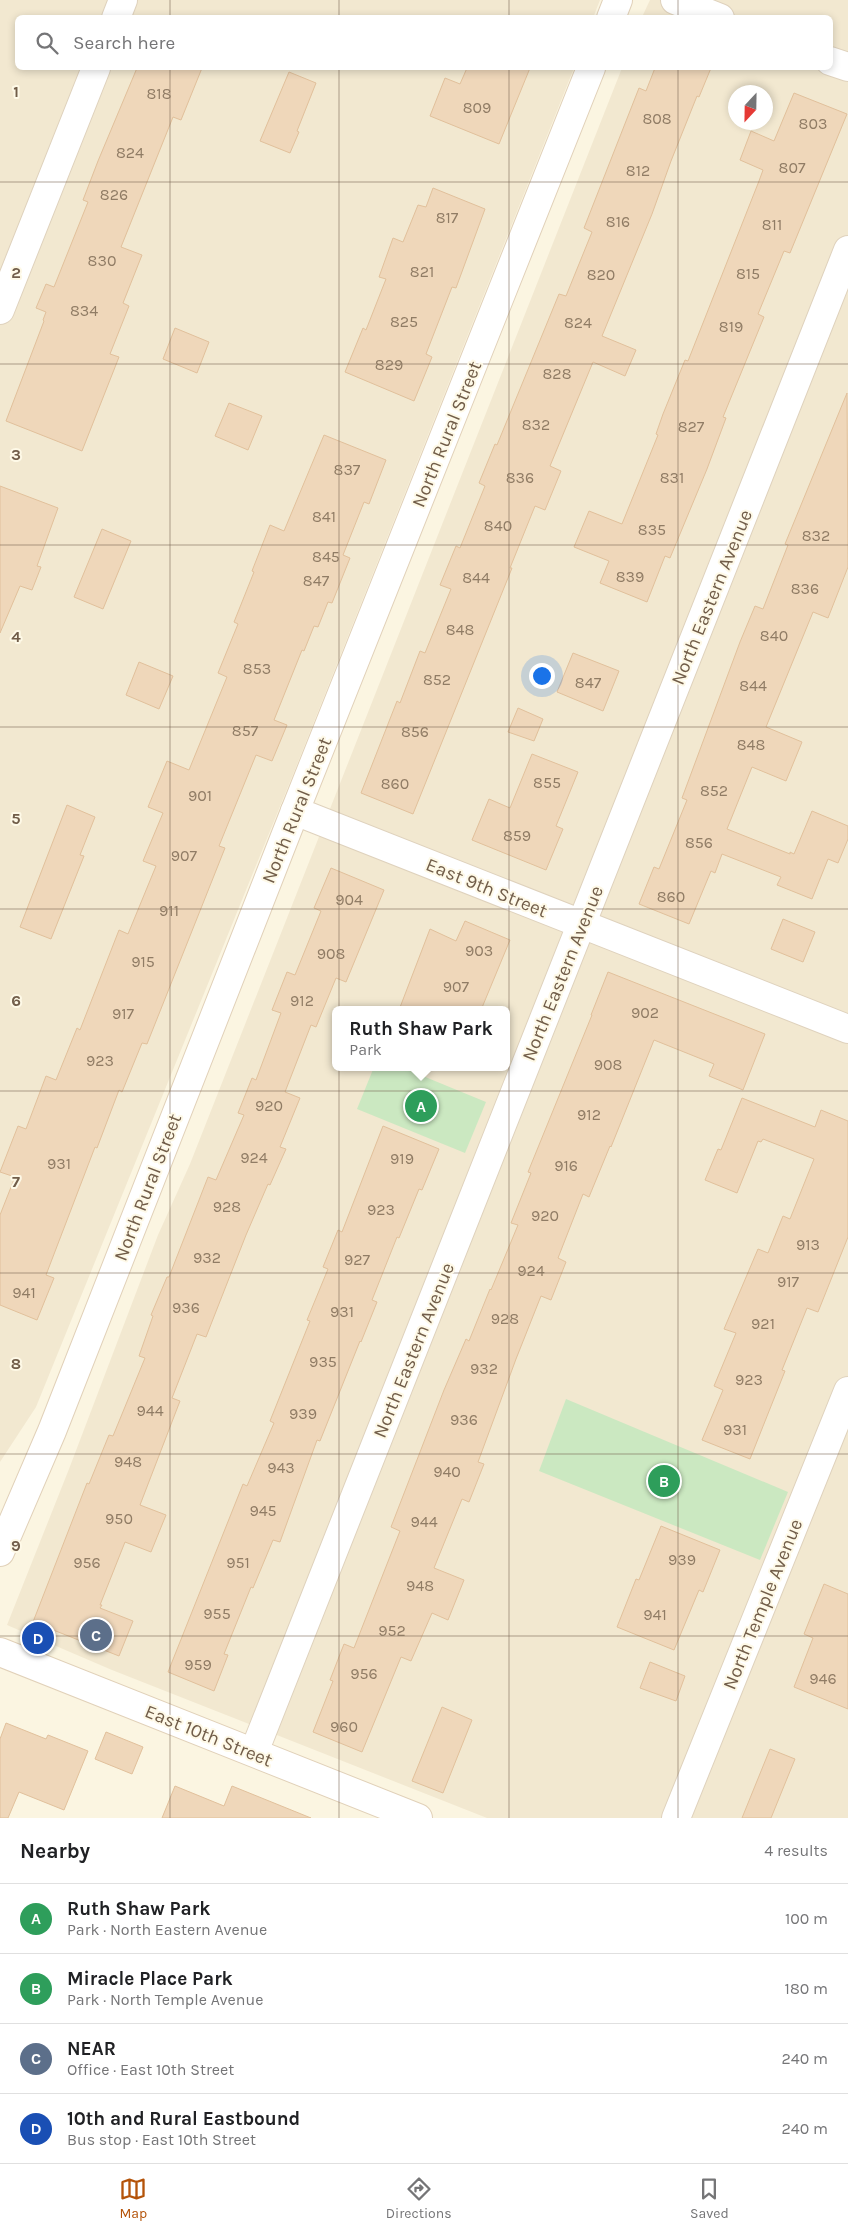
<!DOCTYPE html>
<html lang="en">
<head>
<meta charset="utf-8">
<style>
	body { margin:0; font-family:Karla,sans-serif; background:#f6f6f6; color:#202124 }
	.compass { position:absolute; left:728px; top:85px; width:45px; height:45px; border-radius:50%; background:#fff; box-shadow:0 2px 8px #0003; rotate:202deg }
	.you { position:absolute; left:541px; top:675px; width:18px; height:18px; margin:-12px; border:4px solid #fff; border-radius:50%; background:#1a73e8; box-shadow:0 0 0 8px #1a73e833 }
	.badge { display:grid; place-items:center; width:32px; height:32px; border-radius:50%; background:#b45309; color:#fff; font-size:16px; font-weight:700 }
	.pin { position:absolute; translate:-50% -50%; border:2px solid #fff; box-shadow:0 1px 5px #0006 }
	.popup { position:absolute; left:332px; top:1006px; width:178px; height:65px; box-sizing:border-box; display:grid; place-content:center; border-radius:8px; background:#fff; filter:drop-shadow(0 1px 4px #0005); font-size:16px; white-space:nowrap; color:#757577 }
	.popup b { font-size:19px; color:#202124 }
	.popup::after { content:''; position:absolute; left:50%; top:100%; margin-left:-10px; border:10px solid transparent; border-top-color:#fff }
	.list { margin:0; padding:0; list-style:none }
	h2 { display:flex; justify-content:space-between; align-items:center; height:65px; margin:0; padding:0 20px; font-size:21px }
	h2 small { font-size:16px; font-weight:400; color:#757577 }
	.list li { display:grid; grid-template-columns:32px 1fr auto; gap:15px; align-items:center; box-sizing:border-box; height:70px; padding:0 20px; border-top:1px solid #e0e0e0 }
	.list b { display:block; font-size:19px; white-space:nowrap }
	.list p { margin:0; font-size:16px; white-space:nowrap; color:#757577 }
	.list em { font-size:16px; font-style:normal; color:#757577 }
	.icon { flex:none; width:28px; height:28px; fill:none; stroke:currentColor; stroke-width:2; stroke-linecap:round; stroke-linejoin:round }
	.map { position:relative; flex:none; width:848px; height:1818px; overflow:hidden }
	.search { position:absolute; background:#fff; box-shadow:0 2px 8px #0003; left:15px; right:15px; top:15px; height:55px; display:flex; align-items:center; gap:12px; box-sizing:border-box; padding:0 18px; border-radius:8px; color:#757577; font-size:19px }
	.sheet { height:345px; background:#fff }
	nav { display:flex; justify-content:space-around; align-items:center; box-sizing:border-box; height:70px; border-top:1px solid #e0e0e0; background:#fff; font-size:14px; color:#757577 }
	nav a { display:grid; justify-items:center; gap:2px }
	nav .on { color:#b45309 }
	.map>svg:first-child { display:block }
	.residential { fill:#f2e8d0; fill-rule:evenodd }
	.green { fill:#cbe8c1 }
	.building { fill:#efd7ba; stroke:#e1c09b }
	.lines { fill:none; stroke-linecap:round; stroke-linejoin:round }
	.street-casing { stroke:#dfd2bd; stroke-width:30 }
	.secondary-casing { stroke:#e1d1b9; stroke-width:30 }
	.street { stroke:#fff; stroke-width:28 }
	.secondary { stroke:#fff; stroke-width:28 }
	.grid { fill:none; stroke:#715d49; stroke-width:1; stroke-opacity:0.55 }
	.labels { text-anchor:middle; stroke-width:4; stroke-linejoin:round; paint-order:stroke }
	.number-label { font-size:16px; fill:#907c65 }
	.street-label { font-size:19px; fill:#715d49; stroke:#fef9e7 }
	.grid-label { font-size:16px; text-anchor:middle; font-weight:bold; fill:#715d49; stroke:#fef9e7; stroke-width:4; stroke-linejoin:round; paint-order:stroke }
</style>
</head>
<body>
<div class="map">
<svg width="848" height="1818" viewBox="0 0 848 1818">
	<rect width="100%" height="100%" fill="#fbf5e1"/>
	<g class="residential">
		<polygon points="0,0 600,0 593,18 18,18 18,68 574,68 296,767 36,1407 0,1462"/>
		<path d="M650,0H848V1818H487L112,1670L7,1625L69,1469L158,1235L190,1164L622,68H830V18L642,17ZM736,92H766V122H736ZM336,1010H506V1067H336Z"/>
	</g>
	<g class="green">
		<polygon points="374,1067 401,1067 486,1102 465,1153 357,1109"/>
		<polygon points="566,1399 788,1492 760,1560 539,1471"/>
	</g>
	<g class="building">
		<polygon points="137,68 202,68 181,120 173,117 121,247 142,255 123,303 129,306 110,354 119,357 82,451 6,421 44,321 43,320 46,312 36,308 46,284 54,287 88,202 83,200 98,161"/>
		<polygon points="467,68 530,68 499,144 430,116 445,78 460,84"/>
		<polygon points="655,68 711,68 699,97 697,96 671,161 652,214 602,336 636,350 625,376 593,362 550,466 561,471 545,510 535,506 510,568 512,568 413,814 361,793 397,701 400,703 420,651 425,653 451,589 440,585 456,546 460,548 485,486 479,483 495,444 497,445 559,294 566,296 592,232 584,228 639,88 646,91"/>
		<polygon points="289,72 316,83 297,131 299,132 290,153 260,141"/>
		<polygon points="794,93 847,114 790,253 784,251 758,314 764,317 723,417 726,418 707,469 670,558 665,556 647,602 600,583 609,561 574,547 589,511 622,524 658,435 656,434 663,414 685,360 688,361 759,181 763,170 740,160 751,131 774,141"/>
		<polygon points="433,188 485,209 456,288 452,287 426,354 432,357 414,401 345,372 363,328 366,330 386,279 379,277 393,238 403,242 418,205 426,207"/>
		<polygon points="175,328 209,342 197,373 163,359"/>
		<polygon points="847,393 848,567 828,618 813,612 766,727 802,742 786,781 752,767 727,829 790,854 790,852 794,854 812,811 848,826 848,839 838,863 828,859 812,899 777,885 781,877 722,854 715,873 711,871 689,924 639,904 654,867 659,869 687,800 682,798 740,642 755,606 763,609 788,545 785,544"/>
		<polygon points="229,403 262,416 248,450 215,436"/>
		<polygon points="324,435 386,460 369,504 364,502 343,555 350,558 332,603 328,602 318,627 314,626 304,651 302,650 274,720 287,725 272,761 256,755 219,846 225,848 147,1044 142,1043 122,1092 119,1090 97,1148 95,1147 46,1275 54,1278 37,1320 0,1305 0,1215 15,1177 0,1172 18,1126 26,1129 46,1076 56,1080 77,1028 80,1030 119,930 128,934 156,866 143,861 163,813 148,807 167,761 189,770 227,677 218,673 238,624 234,622 254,572 252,571 270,525 284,531"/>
		<polygon points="0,486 58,508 37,566 41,567 32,590 20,586 0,633"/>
		<polygon points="102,529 131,541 103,609 74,597"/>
		<polygon points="573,653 619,671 603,711 557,692"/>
		<polygon points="139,662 173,676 159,709 126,695"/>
		<polygon points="518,708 543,719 534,741 508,732"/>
		<polygon points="532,754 578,772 556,826 563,829 546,870 472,840 489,799 510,808"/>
		<polygon points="67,805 95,817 80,855 84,856 51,939 20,927"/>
		<polygon points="331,868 384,890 346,982 336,978 316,1027 311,1025 285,1092 300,1098 280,1147 286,1149 270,1185 268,1184 246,1235 206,1337 197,1334 172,1398 180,1401 140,1505 166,1515 151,1552 125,1542 100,1605 102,1605 100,1608 133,1621 119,1656 33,1622 87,1483 89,1484 109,1435 113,1436 145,1358 139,1356 153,1316 151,1315 167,1277 169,1277 208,1177 216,1180 244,1115 238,1113 252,1078 256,1080 281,1013 272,1010 287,972 295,975 321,911 314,908"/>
		<polygon points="783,919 815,932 803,962 771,949"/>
		<polygon points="465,921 510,940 481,1010 399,1010 430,929 456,941"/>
		<polygon points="608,972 765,1034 743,1090 709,1076 714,1064 654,1040 611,1147 610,1146 589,1197 583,1194 558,1258 566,1262 551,1300 541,1296 516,1359 478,1462 484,1464 469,1502 462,1499 434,1568 464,1580 448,1620 432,1613 411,1661 401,1657 362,1752 313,1732 333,1681 330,1680 344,1644 354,1648 400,1531 391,1527 444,1390 466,1339 469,1341 490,1289 491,1290 518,1225 511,1223 531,1173 528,1172 592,1015 591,1015"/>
		<polygon points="742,1098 815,1127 821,1110 848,1121 848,1237 818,1312 807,1308 782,1370 785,1371 750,1459 702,1440 723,1390 714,1386 736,1333 724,1329 758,1249 768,1253 783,1216 790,1219 814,1159 763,1139 761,1142 758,1141 737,1193 705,1180 718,1149 721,1150"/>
		<polygon points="383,1126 439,1149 422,1190 419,1189 399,1238 397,1237 372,1300 377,1302 361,1342 360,1341 320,1441 317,1440 280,1542 273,1540 253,1588 251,1587 224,1654 228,1655 214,1691 168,1672 243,1484 247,1486 274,1423 270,1421 310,1321 307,1320 328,1269 323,1267 338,1230 342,1232"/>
		<polygon points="661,1526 720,1550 703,1592 699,1590 674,1650 617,1627 636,1579 639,1580"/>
		<polygon points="824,1584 848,1594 848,1709 794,1687 813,1638 804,1634"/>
		<polygon points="650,1662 685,1676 676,1701 640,1688"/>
		<polygon points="442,1707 472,1720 443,1793 412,1781"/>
		<polygon points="6,1723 46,1739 48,1735 88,1751 64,1810 19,1792 8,1818 0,1818 0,1739"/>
		<polygon points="106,1732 143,1747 132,1774 95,1759"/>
		<polygon points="770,1749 795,1759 771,1818 742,1818"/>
		<polygon points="175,1786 224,1806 232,1786 311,1818 162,1818"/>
	</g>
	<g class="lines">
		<defs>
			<g id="street">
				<polyline points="675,0 720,18"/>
				<polyline points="116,18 123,0"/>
				<polyline points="830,61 848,67"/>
				<polyline points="0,310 96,68"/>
				<polyline points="295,811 848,1029"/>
				<polyline points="254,1752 848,250"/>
				<polyline points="676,1818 848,1391"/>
			</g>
			<g id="secondary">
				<polyline points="611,18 618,0"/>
				<polyline points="0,1552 52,1431 295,811 591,68"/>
				<polyline points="0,1652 418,1818"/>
			</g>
		</defs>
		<use href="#street" class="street-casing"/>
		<use href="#secondary" class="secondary-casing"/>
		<use href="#street" class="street"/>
		<use href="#secondary" class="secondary"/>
	</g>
	<path class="grid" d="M170,0V18M339,0V18M509,0V18M678,0V18M170,68V1818M339,68V1818M509,68V1818M678,68V1818M0,182H848M0,364H848M0,545H848M0,727H848M0,909H848M0,1091H848M0,1273H848M0,1454H848M0,1636H848"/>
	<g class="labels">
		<g class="number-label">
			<text x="159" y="99">818</text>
			<text x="477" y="113">809</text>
			<text x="657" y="124">808</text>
			<text x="813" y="129">803</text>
			<text x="130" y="158">824</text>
			<text x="792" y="173">807</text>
			<text x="638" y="176">812</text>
			<text x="114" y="200">826</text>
			<text x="447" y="223">817</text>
			<text x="618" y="227">816</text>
			<text x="772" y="230">811</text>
			<text x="102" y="266">830</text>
			<text x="422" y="277">821</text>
			<text x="748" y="279">815</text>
			<text x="601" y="280">820</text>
			<text x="84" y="316">834</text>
			<text x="404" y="327">825</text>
			<text x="578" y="328">824</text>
			<text x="731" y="332">819</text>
			<text x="389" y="370">829</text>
			<text x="557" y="379">828</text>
			<text x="536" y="430">832</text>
			<text x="691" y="432">827</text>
			<text x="347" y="475">837</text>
			<text x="520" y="483">836</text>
			<text x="672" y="483">831</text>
			<text x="324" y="522">841</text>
			<text x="498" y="531">840</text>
			<text x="652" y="535">835</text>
			<text x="816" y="541">832</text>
			<text x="326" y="562">845</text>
			<text x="630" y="582">839</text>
			<text x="476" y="583">844</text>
			<text x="316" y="586">847</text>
			<text x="805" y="594">836</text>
			<text x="460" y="635">848</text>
			<text x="774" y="641">840</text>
			<text x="257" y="674">853</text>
			<text x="437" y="685">852</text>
			<text x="588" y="688">847</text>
			<text x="753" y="691">844</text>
			<text x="245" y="736">857</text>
			<text x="415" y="737">856</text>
			<text x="751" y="750">848</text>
			<text x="547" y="788">855</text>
			<text x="395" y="789">860</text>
			<text x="714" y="796">852</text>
			<text x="200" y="801">901</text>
			<text x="517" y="841">859</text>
			<text x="699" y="848">856</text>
			<text x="184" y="861">907</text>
			<text x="671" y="902">860</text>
			<text x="349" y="905">904</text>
			<text x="169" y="916">911</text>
			<text x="479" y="956">903</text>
			<text x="331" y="959">908</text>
			<text x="143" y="967">915</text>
			<text x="456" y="992">907</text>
			<text x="302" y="1006">912</text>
			<text x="645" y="1018">902</text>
			<text x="123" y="1019">917</text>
			<text x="100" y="1066">923</text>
			<text x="608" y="1070">908</text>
			<text x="269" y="1111">920</text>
			<text x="589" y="1120">912</text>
			<text x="254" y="1163">924</text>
			<text x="402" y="1164">919</text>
			<text x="59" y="1169">931</text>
			<text x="566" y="1171">916</text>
			<text x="227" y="1212">928</text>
			<text x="381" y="1215">923</text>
			<text x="545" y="1221">920</text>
			<text x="808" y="1250">913</text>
			<text x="207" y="1263">932</text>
			<text x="357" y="1265">927</text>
			<text x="531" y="1276">924</text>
			<text x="788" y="1287">917</text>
			<text x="24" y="1298">941</text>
			<text x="186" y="1313">936</text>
			<text x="342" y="1317">931</text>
			<text x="505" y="1324">928</text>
			<text x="763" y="1329">921</text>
			<text x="323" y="1367">935</text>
			<text x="484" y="1374">932</text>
			<text x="749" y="1385">923</text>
			<text x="150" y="1416">944</text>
			<text x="303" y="1419">939</text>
			<text x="464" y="1425">936</text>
			<text x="735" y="1435">931</text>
			<text x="128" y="1467">948</text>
			<text x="281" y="1473">943</text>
			<text x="447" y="1477">940</text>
			<text x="263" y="1516">945</text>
			<text x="119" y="1524">950</text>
			<text x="424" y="1527">944</text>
			<text x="682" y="1565">939</text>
			<text x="87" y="1568">956</text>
			<text x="238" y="1568">951</text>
			<text x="420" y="1591">948</text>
			<text x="217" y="1619">955</text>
			<text x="655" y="1620">941</text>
			<text x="392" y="1636">952</text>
			<text x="198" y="1670">959</text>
			<text x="364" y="1679">956</text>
			<text x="823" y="1684">946</text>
			<text x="344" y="1732">960</text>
		</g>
		<g class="street-label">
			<text transform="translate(446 434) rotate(-68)" y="7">North Rural Street</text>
			<text transform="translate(711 597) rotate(-68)" y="7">North Eastern Avenue</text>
			<text transform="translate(296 810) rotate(-68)" y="7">North Rural Street</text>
			<text transform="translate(487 887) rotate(22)" y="7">East 9th Street</text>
			<text transform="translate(562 973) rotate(-68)" y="7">North Eastern Avenue</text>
			<text transform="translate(147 1187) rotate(-69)" y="7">North Rural Street</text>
			<text transform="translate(413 1350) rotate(-68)" y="7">North Eastern Avenue</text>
			<text transform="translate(762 1604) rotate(-68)" y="7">North Temple Avenue</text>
			<text transform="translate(209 1735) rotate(22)" y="7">East 10th Street</text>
		</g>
	</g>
	<g class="grid-label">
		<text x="16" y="97">1</text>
		<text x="16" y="278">2</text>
		<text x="16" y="460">3</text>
		<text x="16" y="642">4</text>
		<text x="16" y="824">5</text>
		<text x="16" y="1006">6</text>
		<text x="16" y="1187">7</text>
		<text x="16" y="1369">8</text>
		<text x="16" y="1551">9</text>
	</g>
</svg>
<svg class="compass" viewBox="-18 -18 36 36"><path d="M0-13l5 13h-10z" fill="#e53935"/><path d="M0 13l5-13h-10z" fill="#757577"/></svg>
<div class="you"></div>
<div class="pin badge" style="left:421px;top:1106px;background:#2e9e5b">A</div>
<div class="popup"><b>Ruth Shaw Park</b>Park</div>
<div class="pin badge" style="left:664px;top:1481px;background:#2e9e5b">B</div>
<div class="pin badge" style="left:96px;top:1635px;background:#5c6f8a">C</div>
<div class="pin badge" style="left:38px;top:1638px;background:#1a4fb4">D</div>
<div class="search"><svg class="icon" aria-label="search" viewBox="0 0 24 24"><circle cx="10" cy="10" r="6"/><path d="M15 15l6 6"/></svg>Search here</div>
</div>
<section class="sheet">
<h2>Nearby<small>4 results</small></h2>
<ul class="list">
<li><span class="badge" style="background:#2e9e5b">A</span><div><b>Ruth Shaw Park</b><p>Park · North Eastern Avenue</p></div><em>100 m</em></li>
<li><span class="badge" style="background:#2e9e5b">B</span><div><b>Miracle Place Park</b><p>Park · North Temple Avenue</p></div><em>180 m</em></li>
<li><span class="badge" style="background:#5c6f8a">C</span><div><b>NEAR</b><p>Office · East 10th Street</p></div><em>240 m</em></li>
<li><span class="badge" style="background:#1a4fb4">D</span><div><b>10th and Rural Eastbound</b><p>Bus stop · East 10th Street</p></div><em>240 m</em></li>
</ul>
</section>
<nav>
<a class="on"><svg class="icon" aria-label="map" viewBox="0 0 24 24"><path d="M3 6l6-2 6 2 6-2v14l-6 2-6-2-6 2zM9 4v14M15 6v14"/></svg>Map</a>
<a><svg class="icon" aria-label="directions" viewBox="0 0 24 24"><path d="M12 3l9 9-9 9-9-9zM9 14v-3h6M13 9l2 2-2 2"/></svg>Directions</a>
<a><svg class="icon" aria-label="saved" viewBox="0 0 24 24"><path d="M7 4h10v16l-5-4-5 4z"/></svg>Saved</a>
</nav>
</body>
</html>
